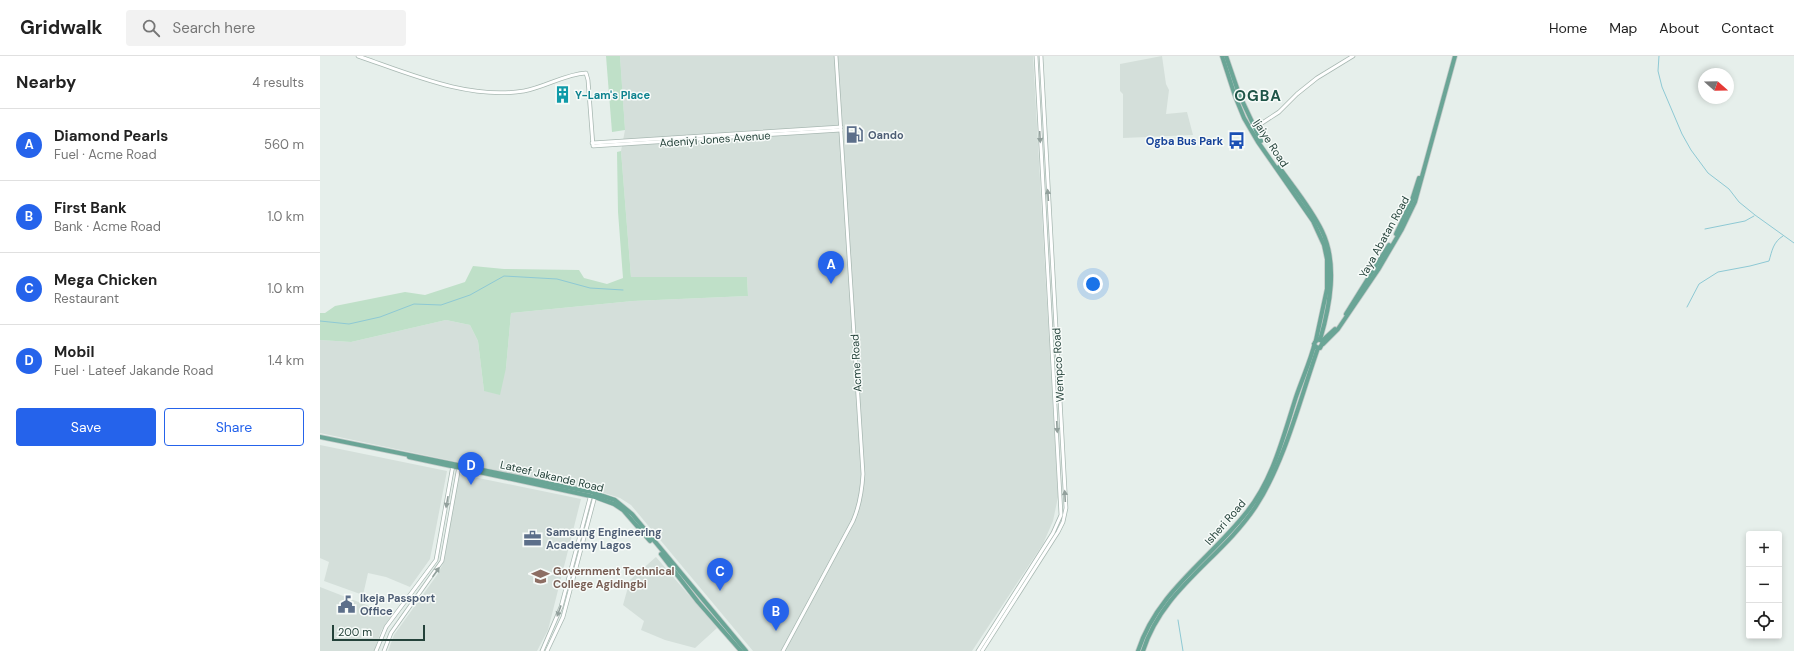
<!DOCTYPE html>
<html lang="en">
<head>
<meta charset="utf-8">
<style>
	body { margin:0; font-family:"DM Sans",sans-serif; background:#f2f2f2; color:#222 }
	.controls { position:absolute; right:12px; bottom:12px; display:grid; overflow:hidden; border-radius:4px; box-shadow:0 2px 6px #0003 }
	.controls button { width:36px; height:36px; display:grid; place-items:center; padding:0; border:0; border-bottom:1px solid #e0e0e0; background:#fff; color:#222; font:20px sans-serif }
	.compass { position:absolute; left:1378px; top:12px; width:36px; height:36px; border-radius:50%; background:#fff; box-shadow:0 2px 6px #0003; rotate:110deg }
	.scale { position:absolute; left:12px; bottom:10px; width:93px; box-sizing:border-box; padding-left:4px; border:2px solid #24423a; border-top:0; font-size:11px; line-height:14px; white-space:nowrap; color:#24423a; -webkit-text-stroke:3px #f7fbf9; paint-order:stroke }
	.you { position:absolute; left:773px; top:228px; width:14px; height:14px; margin:-10px; border:3px solid #fff; border-radius:50%; background:#1a73e8; box-shadow:0 0 0 6px #1a73e833 }
	.badge { display:grid; place-items:center; width:26px; height:26px; border-radius:50%; background:#2563eb; color:#fff; font-size:13px; font-weight:700 }
	.pin { position:absolute; translate:-50% -33px; filter:drop-shadow(0 1px 2px #0008) }
	.pin::after { content:''; position:absolute; top:21px; width:14px; height:12px; background:inherit; clip-path:polygon(0 0,100% 0,50% 100%) }
	.list { margin:0; padding:0; list-style:none }
	h2 { display:flex; justify-content:space-between; align-items:center; height:52px; margin:0; padding:0 16px; font-size:17px }
	h2 small { font-size:13px; font-weight:400; color:#767676 }
	.list li { display:grid; grid-template-columns:26px 1fr auto; gap:12px; align-items:center; box-sizing:border-box; height:72px; padding:0 16px; border-top:1px solid #e0e0e0 }
	.list b { display:block; font-size:15px; white-space:nowrap }
	.list p { margin:0; font-size:13px; white-space:nowrap; color:#767676 }
	.list em { font-size:13px; font-style:normal; color:#767676 }
	.actions { display:flex; gap:8px; padding:12px 16px }
	.actions a { flex:1; padding:9px 0; border:1px solid #2563eb; border-radius:4px; text-align:center; font-size:14px; color:#2563eb }
	.actions .main { background:#2563eb; color:#fff }
	.icon { flex:none; width:22px; height:22px; fill:none; stroke:currentColor; stroke-width:2; stroke-linecap:round; stroke-linejoin:round }
	.map { position:relative; flex:none; width:1474px; height:595px; overflow:hidden }
	header { display:flex; align-items:center; gap:24px; box-sizing:border-box; height:56px; padding:0 20px; background:#fff; border-bottom:1px solid #e0e0e0 }
	header strong { font-size:19px }
	nav { display:flex; gap:22px; margin-inline-start:auto; font-size:14px }
	.search { width:280px; height:36px; background:#f2f2f2; display:flex; align-items:center; gap:10px; box-sizing:border-box; padding:0 14px; border-radius:4px; color:#767676; font-size:15px }
	main { display:flex }
	aside { flex:1; background:#fff }
	.map>svg:first-child { display:block }
	.built { fill:#d4dfda }
	.green { fill:#bfe0c8 }
	.lines { fill:none; stroke-linecap:round; stroke-linejoin:round }
	.stream { stroke:#8ec9d4; stroke-width:1 }
	.minor-casing { stroke:#a8b8b2; stroke-width:4.5 }
	.major-casing { stroke:#c2cac8; stroke-width:5.5 }
	.minor { stroke:#fff; stroke-width:3 }
	.major { stroke:#6aa596; stroke-width:4 }
	.oneway { fill:#92a09c }
	.labels { text-anchor:middle; stroke-width:3; stroke-linejoin:round; paint-order:stroke }
	.culture-label { font-size:11px; font-weight:bold; fill:#0d838f; stroke:#f7fbf9; text-anchor:start }
	.service-label { font-size:11px; font-weight:bold; fill:#4e5e75; stroke:#f7fbf9; text-anchor:start }
	.street-label { font-size:11px; fill:#24423a; stroke:#f7fbf9 }
	.transit-label { font-size:11px; font-weight:bold; fill:#164399; stroke:#f7fbf9; text-anchor:end }
	.education-label { font-size:11px; font-weight:bold; fill:#785e54; stroke:#f7fbf9; text-anchor:start }
	.district-label { font-size:15px; font-weight:bold; letter-spacing:1px; fill:#1f5548; stroke:#f7fbf9 }
</style>
</head>
<body>
<header>
<strong>Gridwalk</strong>
<div class="search"><svg class="icon" aria-label="search" viewBox="0 0 24 24"><circle cx="10" cy="10" r="6"/><path d="M15 15l6 6"/></svg>Search here</div>
<nav><a>Home</a><a>Map</a><a>About</a><a>Contact</a></nav>
</header>
<main>
<aside>
<h2>Nearby<small>4 results</small></h2>
<ul class="list">
<li><span class="badge">A</span><div><b>Diamond Pearls</b><p>Fuel · Acme Road</p></div><em>560 m</em></li>
<li><span class="badge">B</span><div><b>First Bank</b><p>Bank · Acme Road</p></div><em>1.0 km</em></li>
<li><span class="badge">C</span><div><b>Mega Chicken</b><p>Restaurant</p></div><em>1.0 km</em></li>
<li><span class="badge">D</span><div><b>Mobil</b><p>Fuel · Lateef Jakande Road</p></div><em>1.4 km</em></li>
</ul>
<div class="actions"><a class="main">Save</a><a>Share</a></div>
</aside>
<div class="map">
<svg width="1474" height="595" viewBox="0 0 1474 595">
	<rect width="100%" height="100%" fill="#e6efeb"/>
	<g class="built">
		<polygon points="300,0 713,0 738,441 733,465 723,488 652,595 433,595 311,449 300,442 281,436 0,377 0,284 31,286 126,264 150,269 158,285 164,335 186,312 191,257 313,245 428,240 427,221 311,221 301,95 305,74"/>
		<polygon points="842,0 846,28 849,34 846,58 867,56 873,79 803,82 803,38 800,35 800,8"/>
		<polygon points="0,389 127,415 110,503 90,531 66,521 48,517 43,539 4,525 9,506 0,502"/>
		<polygon points="139,418 261,443 228,574 217,595 68,595 74,579 117,519 124,506"/>
		<polygon points="336,501 397,572 375,592 345,584 321,574 324,565 303,549 310,524"/>
		<polygon points="0,531 67,557 71,560 61,575 54,595 0,595"/>
	</g>
	<g class="green">
		<polygon points="286,0 300,0 305,74 292,76"/>
		<polygon points="301,95 311,221 427,221 428,240 313,245 191,257 186,312 180,339 164,335 158,285 150,269 126,264 31,286 0,284 0,257 5,257 15,250 85,236 105,239 145,226 153,210 184,213 259,214 264,222 287,228 303,222 298,156 297,96"/>
	</g>
	<g class="lines">
		<g class="stream">
			<polyline points="1339,0 1338,15 1342,31 1362,78 1371,94 1388,117 1409,133 1419,146 1435,159 1474,187"/>
			<polyline points="1385,173 1425,165 1434,160"/>
			<path d="M1367,251L1379,228L1398,216L1430,210L1449,205C1452,195 1453,186 1463,180"/>
			<polyline points="0,265 29,268 60,261 94,248 121,249 150,239 184,220 237,223 270,232 303,234"/>
			<polyline points="858,564 863,595"/>
		</g>
		<defs>
			<g id="minor">
				<path d="M38,0C90,18 149,44 204,35C226,31 245,18 266,17L268,24L273,90L521,74"/>
				<polyline points="933,73 959,56 977,38 997,22 1033,0"/>
				<polyline points="272,87 521,71"/>
				<polyline points="56,595 66,571 116,504 133,409"/>
				<polyline points="64,595 71,577 122,505 139,410"/>
				<polyline points="222,595 241,551 271,438"/>
				<polyline points="227,595 243,561 275,440"/>
				<path d="M463,595L533,465C540,449 542,435 543,418L516,0"/>
				<polyline points="658,595 733,477 741,459 716,0"/>
				<polyline points="662,595 738,476 743,466 746,452 721,0"/>
			</g>
			<g id="major">
				<polyline points="902,0 915,40 924,62 938,86 993,165 1004,189 1007,203 1007,233 996,284"/>
				<polyline points="906,0 919,38 941,85"/>
				<path d="M959,111C974,132 991,152 1002,175C1018,208 1010,250 1000,284"/>
				<polyline points="1076,178 1092,144 1099,122"/>
				<polyline points="1026,258 1069,189"/>
				<polyline points="1002,285 1015,273"/>
				<polyline points="1003,288 1018,273 1058,214 1082,173 1095,146 1135,0"/>
				<polyline points="0,381 271,436 295,444 312,458 426,595"/>
				<polyline points="89,401 275,441 294,448 303,454 330,485"/>
				<polyline points="341,498 378,546 421,595"/>
				<path d="M818,595C837,536 889,504 926,457C953,424 963,381 976,341C982,323 991,304 995,286L999,283L1003,286L1000,292L996,291L994,288"/>
				<path d="M823,595C843,532 901,503 936,450C965,405 980,343 998,292"/>
			</g>
		</defs>
		<use href="#minor" class="minor-casing"/>
		<use href="#major" class="major-casing"/>
		<use href="#minor" class="minor"/>
		<use href="#major" class="major"/>
	</g>
	<defs><path id="oneway-solid" d="M-6-.8H1V-3.2L6.5 0L1 3.2V.8H-6Z"/></defs>
	<g class="oneway">
		<use href="#oneway-solid" transform="translate(720 81) rotate(87)"/>
		<use href="#oneway-solid" transform="translate(728 139) rotate(-94)"/>
		<use href="#oneway-solid" transform="translate(737 371) rotate(87)"/>
		<use href="#oneway-solid" transform="translate(745 440) rotate(-93)"/>
		<use href="#oneway-solid" transform="translate(127 446) rotate(100)"/>
		<use href="#oneway-solid" transform="translate(116 516) rotate(-55)"/>
		<use href="#oneway-solid" transform="translate(239 555) rotate(110)"/>
	</g>
	<defs>
		<symbol id="building-bare" viewBox="-9 -9 18 18"><path d="M-4-6H4V6H1V3H-1V6H-4ZM-2.5-4.3h1.7v1.8h-1.7ZM.8-4.3h1.7v1.8H.8ZM-2.5-1h1.7V.8h-1.7ZM.8-1h1.7V.8H.8Z" fill="#0f9aa8" stroke="#f7fbf9" stroke-width="2.5" paint-order="stroke"/></symbol>
		<symbol id="fuel-bare" viewBox="-9 -9 18 18"><path d="M-5.5-6h7V0h2V4h1.3V-2.5L3-4.5l.8-.8L6-3V5H2.5V1h-1V6h-7ZM-4.2-4.7v3.2H.2V-4.7Z" fill="#5c6f8a" stroke="#f7fbf9" stroke-width="2.5" paint-order="stroke"/></symbol>
		<symbol id="bus-bare" viewBox="-9 -9 18 18"><path d="M-5-6H5V4H4V6H2V4H-2V6H-4V4H-5ZM-3.5-4V0h7V-4ZM-3.5 1.2v1.5H-2V1.2ZM2 1.2v1.5H3.5V1.2Z" fill="#1a4fb4" stroke="#f7fbf9" stroke-width="2.5" paint-order="stroke"/></symbol>
		<symbol id="office-bare" viewBox="-9 -9 18 18"><path d="M-6-3h4V-5.5h4V-3h4V5H-6ZM-1-4.5V-3h2v-1.5ZM-6 0V1H6V0Z" fill="#5c6f8a" stroke="#f7fbf9" stroke-width="2.5" paint-order="stroke"/></symbol>
		<symbol id="school-bare" viewBox="-9 -9 18 18"><path d="M0-5L7-2L0 1L-7-2ZM-4 1L0 2.5L4 1V4Q0 6-4 4Z" fill="#8d6e63" stroke="#f7fbf9" stroke-width="2.5" paint-order="stroke"/></symbol>
		<symbol id="civic-bare" viewBox="-9 -9 18 18"><path d="M-.6-6.5H3V-4.5H.6V-3L4-1V1h2V6H-6V1h2V-1L-.6-3ZM-1.2 2.5V6h2.4V2.5Z" fill="#5c6f8a" stroke="#f7fbf9" stroke-width="2.5" paint-order="stroke"/></symbol>
	</defs>
	<g fill-rule="evenodd">
		<use href="#building-bare" x="230" y="26" width="25" height="25"/>
		<use href="#fuel-bare" x="522" y="66" width="25" height="25"/>
		<use href="#bus-bare" x="904" y="72" width="25" height="25"/>
		<use href="#office-bare" x="200" y="470" width="25" height="25"/>
		<use href="#school-bare" x="208" y="508" width="25" height="25"/>
		<use href="#civic-bare" x="14" y="536" width="25" height="25"/>
	</g>
	<g class="labels">
		<g class="culture-label">
			<text x="255" y="43">Y-Lam's Place</text>
		</g>
		<g class="service-label">
			<text x="548" y="83">Oando</text>
			<text x="226" y="480">Samsung Engineering<tspan x="226" dy="13">Academy Lagos</tspan></text>
			<text x="40" y="546">Ikeja Passport<tspan x="40" dy="13">Office</tspan></text>
		</g>
		<g class="street-label">
			<text transform="translate(395 83) rotate(-4)" y="4">Adeniyi Jones Avenue</text>
			<text transform="translate(951 87) rotate(57)" y="4">Ijaiye Road</text>
			<text transform="translate(1064 181) rotate(-61)" y="4">Yaya Abatan Road</text>
			<text transform="translate(536 307) rotate(-93)" y="4">Acme Road</text>
			<text transform="translate(738 309) rotate(-93)" y="4">Wempco Road</text>
			<text transform="translate(232 420) rotate(13)" y="4">Lateef Jakande Road</text>
			<text transform="translate(905 466) rotate(-49)" y="4">Isheri Road</text>
		</g>
		<g class="transit-label">
			<text x="903" y="89">Ogba Bus Park</text>
		</g>
		<g class="education-label">
			<text x="233" y="519">Government Technical<tspan x="233" dy="13">College Agidingbi</tspan></text>
		</g>
		<g class="district-label">
			<text x="938" y="45">OGBA</text>
		</g>
	</g>
</svg>
<div class="controls">
<button>+</button>
<button>−</button>
<button><svg class="icon" aria-label="locate" viewBox="0 0 24 24"><circle cx="12" cy="12" r="6"/><path d="M12 2v4M12 18v4M2 12h4M18 12h4"/></svg></button>
</div>
<svg class="compass" viewBox="-18 -18 36 36"><path d="M0-13l5 13h-10z" fill="#e53935"/><path d="M0 13l5-13h-10z" fill="#767676"/></svg>
<div class="scale">200 m</div>
<div class="you"></div>
<div class="pin badge" style="left:511px;top:228px">A</div>
<div class="pin badge" style="left:456px;top:575px">B</div>
<div class="pin badge" style="left:400px;top:535px">C</div>
<div class="pin badge" style="left:151px;top:429px">D</div>
</div>
</main>
</body>
</html>
